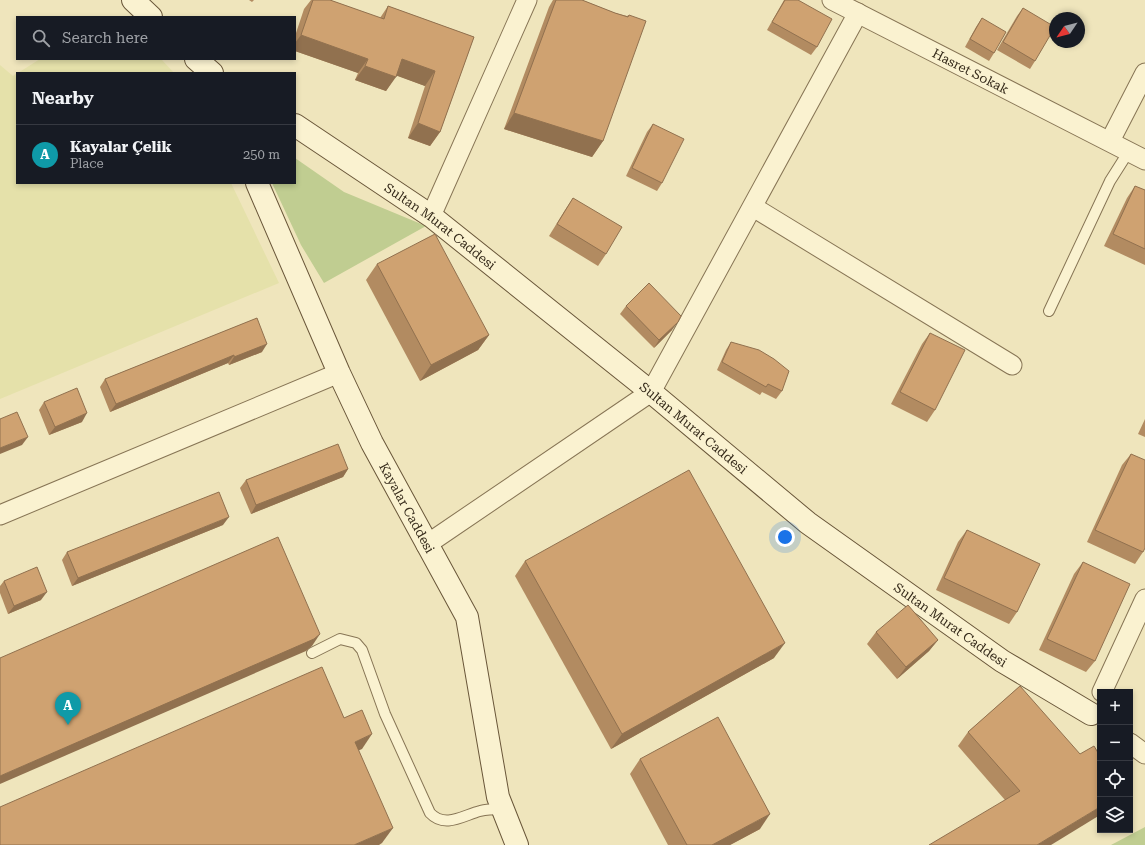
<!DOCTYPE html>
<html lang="en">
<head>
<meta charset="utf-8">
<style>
	body { margin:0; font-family:"Roboto Serif",serif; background:#20242c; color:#f1f3f6 }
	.controls { position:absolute; right:12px; bottom:12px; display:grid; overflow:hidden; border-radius:0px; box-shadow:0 2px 6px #0003 }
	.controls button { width:36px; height:36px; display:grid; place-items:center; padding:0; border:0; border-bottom:1px solid #363941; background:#171b24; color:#f1f3f6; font:20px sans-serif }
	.compass { position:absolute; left:1049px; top:12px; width:36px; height:36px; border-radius:50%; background:#171b24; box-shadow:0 2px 6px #0003; rotate:235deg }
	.you { position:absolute; left:785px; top:537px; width:14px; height:14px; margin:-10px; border:3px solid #fff; border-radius:50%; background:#1a73e8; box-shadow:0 0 0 6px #1a73e833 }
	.badge { display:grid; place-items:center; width:26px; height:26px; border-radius:50%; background:#c99b97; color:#fff; font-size:13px; font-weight:700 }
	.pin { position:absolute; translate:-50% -33px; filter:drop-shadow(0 1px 2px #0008) }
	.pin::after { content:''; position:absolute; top:21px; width:14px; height:12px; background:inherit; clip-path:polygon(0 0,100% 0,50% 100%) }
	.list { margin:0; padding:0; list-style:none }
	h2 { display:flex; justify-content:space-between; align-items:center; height:52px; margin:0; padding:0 16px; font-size:17px }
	h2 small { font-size:13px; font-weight:400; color:#9ea1a6 }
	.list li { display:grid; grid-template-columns:26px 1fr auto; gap:12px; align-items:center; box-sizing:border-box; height:60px; padding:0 16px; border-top:1px solid #363941 }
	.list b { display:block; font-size:15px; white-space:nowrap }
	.list p { margin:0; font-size:13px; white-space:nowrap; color:#9ea1a6 }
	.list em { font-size:13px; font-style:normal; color:#9ea1a6 }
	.icon { flex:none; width:22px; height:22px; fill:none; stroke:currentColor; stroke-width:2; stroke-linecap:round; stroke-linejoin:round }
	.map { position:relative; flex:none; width:1145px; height:845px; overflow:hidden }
	.search { position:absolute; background:#171b24; box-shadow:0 2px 6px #0003; left:16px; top:16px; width:280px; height:44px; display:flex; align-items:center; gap:10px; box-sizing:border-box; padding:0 14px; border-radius:0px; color:#9ea1a6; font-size:15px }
	.panel { position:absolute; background:#171b24; box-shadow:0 2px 6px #0003; left:16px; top:72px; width:280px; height:112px; border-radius:0px }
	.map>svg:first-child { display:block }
	.farmland { fill:#e5e1aa }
	.green { fill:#c0cd91 }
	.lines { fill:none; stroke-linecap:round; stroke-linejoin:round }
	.lane-casing { stroke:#877555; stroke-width:12 }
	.street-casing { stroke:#877555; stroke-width:21 }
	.secondary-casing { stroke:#695639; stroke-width:24 }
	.lane { stroke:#faf2d0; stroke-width:10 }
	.street { stroke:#faf2d0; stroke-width:19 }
	.secondary { stroke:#faf2d0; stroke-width:22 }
	.wall { fill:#b28b61 }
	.shaded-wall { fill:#91714f }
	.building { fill:#cfa271; stroke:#91714f }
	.labels { text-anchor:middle; stroke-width:3; stroke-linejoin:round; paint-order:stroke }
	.street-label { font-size:13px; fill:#362b1b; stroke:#f6eecc }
</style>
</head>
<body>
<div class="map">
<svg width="1145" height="845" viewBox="0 0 1145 845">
	<rect width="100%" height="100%" fill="#efe5bc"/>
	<g class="farmland">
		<polygon points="40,59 161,59 174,73 18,73"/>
		<polygon points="0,65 13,76 17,73 17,183 231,183 279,283 0,399"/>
	</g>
	<g class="green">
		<polygon points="295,158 344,192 426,226 324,283 301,245 272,183 295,183"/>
		<polygon points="1145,827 1145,845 1111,845"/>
	</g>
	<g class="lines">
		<defs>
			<g id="lane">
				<polyline points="1049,311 1110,181 1129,151"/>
				<path d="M312,653L340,639L356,643L362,650L385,714L430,813C445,829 464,815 480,811C487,809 495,809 503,809"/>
			</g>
			<g id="street">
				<path id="s1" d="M832,0L1145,160"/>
				<polyline points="1110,141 1145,73"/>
				<polyline points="753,207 1012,365"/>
				<polyline points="431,216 527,0"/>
				<polyline points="0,515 339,373"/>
				<polyline points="426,545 651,392 858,13"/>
				<polyline points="1102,692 1145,599"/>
				<polyline points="1130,743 1145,754"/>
			</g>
			<g id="secondary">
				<polyline points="133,0 151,17"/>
				<polyline points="196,59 212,73"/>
				<path id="s2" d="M295,125L431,216L651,392L808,523L1002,661L1091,714"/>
				<path id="s3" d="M257,183L339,373L372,443L467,617L498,797L517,845"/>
			</g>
		</defs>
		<use href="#lane" class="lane-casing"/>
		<use href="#street" class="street-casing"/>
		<use href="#secondary" class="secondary-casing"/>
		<use href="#lane" class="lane"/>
		<use href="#street" class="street"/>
		<use href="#secondary" class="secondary"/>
	</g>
	<g class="wall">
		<polygon points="249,0 254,0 252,2"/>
		<polygon points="311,0 330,0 380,18 388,6 474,37 440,132 430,146 408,138 425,86 396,75 386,91 355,80 358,73 295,51 295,36 304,9"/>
		<polygon points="553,0 582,0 615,13 627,16 629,15 603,141 592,157 504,129 549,7"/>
		<polygon points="784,0 798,0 817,47 811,55 767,30"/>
		<polygon points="1023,8 1035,61 1030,69 997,50 1017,16"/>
		<polygon points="982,18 994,53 989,61 965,47 976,27"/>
		<polygon points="653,124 662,183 657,191 626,176 647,132"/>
		<polygon points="1135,186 1145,190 1145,265 1104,246 1127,198"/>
		<polygon points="573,198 606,254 598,266 549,236 565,210"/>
		<polygon points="377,264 489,335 478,350 420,381 366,280"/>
		<polygon points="626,306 672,330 654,348 620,314"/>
		<polygon points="257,318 262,352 229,365 228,363 110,412 100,387 105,379"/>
		<polygon points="930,333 935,410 927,422 891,404 922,344"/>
		<polygon points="731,342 782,391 776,399 762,392 760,395 717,370 726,350"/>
		<polygon points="44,402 82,422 49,435 39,410"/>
		<polygon points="1145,419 1145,437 1138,434"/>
		<polygon points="1131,454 1143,552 1135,564 1087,542 1122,465"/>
		<polygon points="348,469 343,477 251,514 240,488 246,480"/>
		<polygon points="223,525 72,586 62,560 67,552"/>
		<polygon points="967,530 1017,612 1009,624 936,590 958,542"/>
		<polygon points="525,561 774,658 611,749 515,576"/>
		<polygon points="1083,562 1095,661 1086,672 1039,650 1074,574"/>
		<polygon points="4,581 41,600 8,614 0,593 0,586"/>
		<polygon points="876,632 938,640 929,651 897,679 867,644"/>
		<polygon points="1020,686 1051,845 1005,800 958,746 968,732"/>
		<polygon points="640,759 760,829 730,845 668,845 630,774"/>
	</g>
	<g class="shaded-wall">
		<polygon points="301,35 368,59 358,73 295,51 295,43"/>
		<polygon points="402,59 435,71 425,86 392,74"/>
		<polygon points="365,66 396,77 386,91 355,80"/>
		<polygon points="514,113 603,141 592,157 504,129"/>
		<polygon points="418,123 440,132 430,146 408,138"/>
		<polygon points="678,322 672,330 654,348 659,340"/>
		<polygon points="489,335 478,350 420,381 431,365"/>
		<polygon points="267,344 262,352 229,365 234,357"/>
		<polygon points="234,355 228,363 110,412 116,404"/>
		<polygon points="87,413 82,422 49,435 55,427"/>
		<polygon points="28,437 22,445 0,454 0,448"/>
		<polygon points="348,469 343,477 251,514 256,505"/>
		<polygon points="229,517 223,525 72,586 78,578"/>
		<polygon points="47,592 41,600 8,614 14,606"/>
		<polygon points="320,634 312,646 306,651 0,784 0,776"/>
		<polygon points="938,640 929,651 897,679 906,667"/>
		<polygon points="785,643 774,658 611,749 622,734"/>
		<polygon points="372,734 362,749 344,757 355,742"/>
		<polygon points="1100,807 1100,815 1051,845 1037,845"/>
		<polygon points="770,814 760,829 730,845 712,845"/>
		<polygon points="393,828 382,843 379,845 354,845"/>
	</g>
	<g class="building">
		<polygon points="313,0 330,0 384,19 388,6 474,37 440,132 418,123 435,71 402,59 396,77 365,66 368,59 301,35"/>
		<polygon points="556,0 582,0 615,13 628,17 629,15 646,21 603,141 514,113"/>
		<polygon points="785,0 798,0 832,19 817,47 772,22"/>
		<polygon points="1023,8 1055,27 1035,61 1003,42"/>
		<polygon points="982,18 1006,32 994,53 970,39"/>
		<polygon points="653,124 684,139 662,183 632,168"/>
		<polygon points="1135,186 1145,190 1145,249 1113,234"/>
		<polygon points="573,198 622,227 606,254 557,224"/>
		<polygon points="435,234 489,335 431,365 377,264"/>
		<polygon points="649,283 681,316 678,322 659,340 626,306"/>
		<polygon points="257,318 267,344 234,357 234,355 116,404 105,379"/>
		<polygon points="930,333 965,350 935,410 900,392"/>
		<polygon points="731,342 759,350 774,359 789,371 782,391 768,384 766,387 722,362"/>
		<polygon points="77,388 87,413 55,427 44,402"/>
		<polygon points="17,412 28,437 0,448 0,419"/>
		<polygon points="338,444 348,469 256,505 246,480"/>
		<polygon points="1131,454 1145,460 1145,548 1143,552 1095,530"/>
		<polygon points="689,470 785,643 622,734 525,561"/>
		<polygon points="219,492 229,517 78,578 67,552"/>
		<polygon points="967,530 1040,564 1017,612 944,578"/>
		<polygon points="278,537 320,634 314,639 0,776 0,658"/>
		<polygon points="1083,562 1130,584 1095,661 1047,639"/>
		<polygon points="37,567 47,592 14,606 4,581"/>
		<polygon points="908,605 938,640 906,667 876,632"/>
		<polygon points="322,667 344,718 362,710 372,734 355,742 393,828 354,845 0,845 0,807"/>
		<polygon points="1020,686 1080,754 1094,746 1100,756 1100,807 1037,845 929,845 1020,791 968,732"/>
		<polygon points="718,717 770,814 712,845 687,845 640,759"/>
	</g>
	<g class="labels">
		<g class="street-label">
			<text dy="5" stroke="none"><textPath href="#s1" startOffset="156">Hasret Sokak</textPath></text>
			<text dy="5" stroke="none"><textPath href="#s2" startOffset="177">Sultan Murat Caddesi</textPath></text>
			<text dy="5" stroke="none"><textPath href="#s2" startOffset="501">Sultan Murat Caddesi</textPath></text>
			<text dy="5" stroke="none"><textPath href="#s3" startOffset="358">Kayalar Caddesi</textPath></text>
			<text dy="5" stroke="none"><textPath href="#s2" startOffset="825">Sultan Murat Caddesi</textPath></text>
		</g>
	</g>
</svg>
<div class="controls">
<button>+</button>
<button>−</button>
<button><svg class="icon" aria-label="locate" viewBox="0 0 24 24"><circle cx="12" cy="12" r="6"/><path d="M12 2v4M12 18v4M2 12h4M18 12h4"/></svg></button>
<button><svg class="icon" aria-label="layers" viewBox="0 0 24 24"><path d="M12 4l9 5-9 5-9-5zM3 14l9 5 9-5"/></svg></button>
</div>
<svg class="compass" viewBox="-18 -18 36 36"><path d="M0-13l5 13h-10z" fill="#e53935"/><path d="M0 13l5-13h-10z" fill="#9ea1a6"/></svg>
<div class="you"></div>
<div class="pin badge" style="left:68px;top:725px;background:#0f9aa8">A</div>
<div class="search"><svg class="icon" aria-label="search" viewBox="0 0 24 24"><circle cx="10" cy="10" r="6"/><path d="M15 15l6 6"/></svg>Search here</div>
<section class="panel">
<h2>Nearby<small></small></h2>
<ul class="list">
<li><span class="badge" style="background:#0f9aa8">A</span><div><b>Kayalar Çelik</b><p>Place</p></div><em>250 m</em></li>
</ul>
</section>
</div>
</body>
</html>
